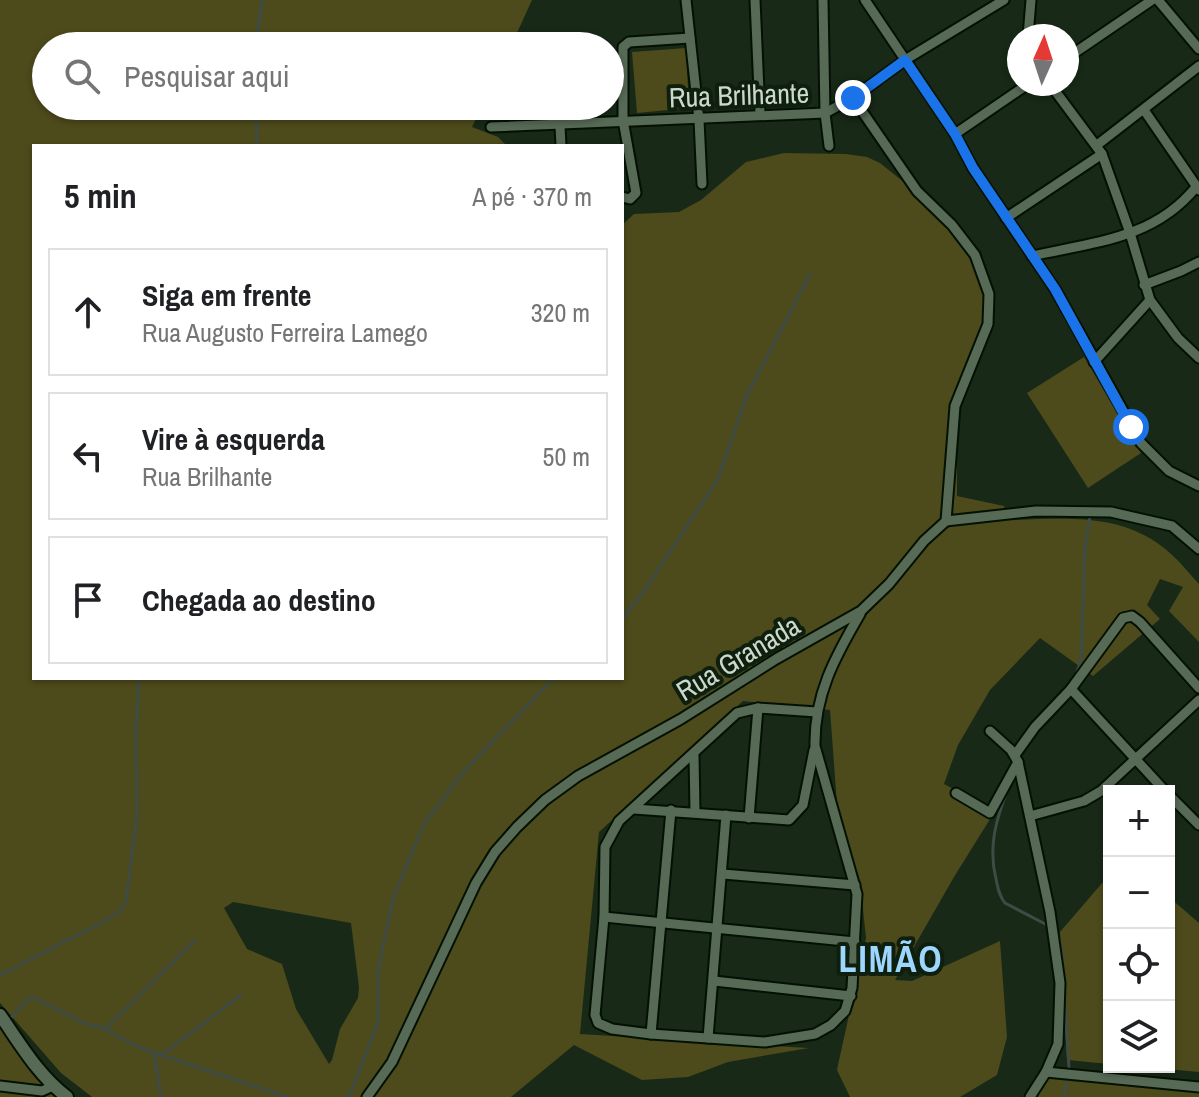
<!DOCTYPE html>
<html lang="pt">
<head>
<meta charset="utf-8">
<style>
	body { margin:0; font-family:"Archivo Narrow",sans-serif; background:#f2f2f2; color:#202124 }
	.controls { position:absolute; right:24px; bottom:24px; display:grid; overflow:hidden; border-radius:0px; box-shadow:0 2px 6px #0004 }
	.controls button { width:72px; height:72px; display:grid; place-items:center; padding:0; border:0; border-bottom:2px solid #e0e0e0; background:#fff; color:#202124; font:40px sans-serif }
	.compass { position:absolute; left:1007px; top:24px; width:72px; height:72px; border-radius:50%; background:#fff; box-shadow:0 2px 6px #0004; rotate:3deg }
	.stop { position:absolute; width:24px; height:24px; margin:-18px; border:6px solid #1a73e8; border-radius:50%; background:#fff }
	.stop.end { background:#1a73e8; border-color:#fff; box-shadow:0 2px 8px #0008 }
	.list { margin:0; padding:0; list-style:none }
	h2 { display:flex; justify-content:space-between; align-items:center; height:104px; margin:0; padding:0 32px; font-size:34px }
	h2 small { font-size:26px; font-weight:400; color:#757577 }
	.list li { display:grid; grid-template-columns:52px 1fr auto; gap:24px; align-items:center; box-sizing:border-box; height:128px; margin:0 16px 16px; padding:0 16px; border:2px solid #e0e0e0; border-radius:0px }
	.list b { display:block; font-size:30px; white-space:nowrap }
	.list p { margin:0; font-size:26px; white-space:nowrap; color:#757577 }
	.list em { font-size:26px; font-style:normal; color:#757577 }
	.icon { flex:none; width:44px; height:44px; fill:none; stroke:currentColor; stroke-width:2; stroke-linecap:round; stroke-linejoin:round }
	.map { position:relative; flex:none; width:1199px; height:1097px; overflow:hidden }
	.search { position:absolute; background:#fff; box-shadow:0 2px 6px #0004; left:32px; top:32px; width:592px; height:88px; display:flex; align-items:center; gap:20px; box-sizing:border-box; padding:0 28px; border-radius:44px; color:#757577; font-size:30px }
	.panel { position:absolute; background:#fff; box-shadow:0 2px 6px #0004; left:32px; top:144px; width:592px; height:536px; border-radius:0px }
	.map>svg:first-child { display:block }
	.green { fill:#4d4a1b; fill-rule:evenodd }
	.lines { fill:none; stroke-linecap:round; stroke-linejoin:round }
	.stream { stroke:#3f4b45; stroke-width:3 }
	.street-casing { stroke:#031103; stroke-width:13 }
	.secondary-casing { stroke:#031103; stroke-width:16 }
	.street { stroke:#566a55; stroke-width:9 }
	.secondary { stroke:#566a55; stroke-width:12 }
	.route { stroke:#1a73e8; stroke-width:10 }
	.labels { text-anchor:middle; stroke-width:8; stroke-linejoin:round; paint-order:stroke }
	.street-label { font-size:28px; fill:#cdd8cc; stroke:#0e1f0e }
	.district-label { font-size:36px; font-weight:bold; letter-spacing:2px; fill:#9dd7fd; stroke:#0e1f0e }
</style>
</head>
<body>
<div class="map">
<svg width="1199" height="1097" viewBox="0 0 1199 1097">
	<rect width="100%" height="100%" fill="#182917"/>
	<g class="green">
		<path d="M0,0H532L511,46H46V106H482L472,127L498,137L507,146H34V678H622V225L634,214L679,212L701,200L746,162L784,153L846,154L867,157L880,163L915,191L975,255L991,284L986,329L957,400V496L1004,506L1008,520C1063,519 1119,512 1164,548C1177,558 1188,572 1199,584V642L1169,611L1183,587L1160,579L1147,605L1160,619L1093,676L1040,638L990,690L958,745L944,784L995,811L954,877L895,980L912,981L1000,941L1007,1037L997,1075L960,1097H850L837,1070L838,1065L866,938L860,882L837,804L830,710L743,701L599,832L580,1034L809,1048L728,1062L688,1077L642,1080L574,1045L511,1097H92L61,1073L0,1003ZM233,902L351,923L359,987L358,998L340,1029L332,1060L329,1064L296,1009L282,964L247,949L224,908Z"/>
		<polygon points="686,48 689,108 637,113 632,52"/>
		<polygon points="1084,357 1141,453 1088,488 1027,393"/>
		<polygon points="1109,875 1109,1064 1067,1060 1060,932"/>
		<polygon points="1169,897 1199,923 1199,1072 1144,1067 1169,1067"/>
		<polygon points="0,1028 35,1073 62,1097 0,1097"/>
		<polygon points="1049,1075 1199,1087 1199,1097 1033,1097"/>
	</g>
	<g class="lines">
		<g class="stream">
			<polyline points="256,46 262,0"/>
			<polyline points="256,106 257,146"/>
			<polyline points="622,619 647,587 718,479 747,395 810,274"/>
			<polyline points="1076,675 1081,660 1085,548 1090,516"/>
			<path d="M1008,789C996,819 988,847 996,879C998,888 999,896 1005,903L1049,926"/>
			<polyline points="1057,934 1062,951 1063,974"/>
			<polyline points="0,975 105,921 120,911 126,901 137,814 136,728 139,678"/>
			<polyline points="1064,989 1069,1068 1064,1097"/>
			<polyline points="7,1022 28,999 34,998 86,1024 101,1027 140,1048 287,1097"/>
			<polyline points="104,1030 195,940"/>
			<polyline points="154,1053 161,1097"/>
			<polyline points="161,1055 241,995"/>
			<polyline points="346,1097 350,1095 378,1022 378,971 393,898 424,824 464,771 554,678"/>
		</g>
		<defs>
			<g id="street">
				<polyline points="686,0 699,120 702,184"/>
				<polyline points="755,0 760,114"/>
				<polyline points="823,0 825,113 829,146"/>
				<polyline points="865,0 955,134 973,168 1055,289 1141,443 1169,471 1199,486"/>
				<polyline points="1158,0 1199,49"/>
				<polyline points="1028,36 1031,0"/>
				<polyline points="1067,58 1152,0"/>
				<polyline points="1050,84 1102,154 1130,233 1150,300 1178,338 1199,358"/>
				<polyline points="559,106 561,146"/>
				<polyline points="1144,110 1199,190"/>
				<polyline points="491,127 825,113 853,98 905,60 1004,0"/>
				<polyline points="955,134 1028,84"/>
				<polyline points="1097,145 1199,66"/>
				<polyline points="622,197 630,199 636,193 623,120 623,47 629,42 690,38"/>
				<polyline points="1006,218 1102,154"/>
				<path d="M1032,256C1094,242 1154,239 1196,187"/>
				<polyline points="1144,285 1181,271 1199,262"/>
				<polyline points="1094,362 1150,300"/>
				<polyline points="946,521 1036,511 1111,512 1172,526 1199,549"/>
				<polyline points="1071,689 1165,791"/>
				<path d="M817,712L758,708L737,713L619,821L605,847L604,917L595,1015L598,1023L612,1029L651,1034L765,1042L815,1034L831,1025L845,1011L852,988L857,894L815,746C814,695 835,657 860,614"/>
				<polyline points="990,731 1011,750 1018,762 1050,912 1060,983 1058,1044 1046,1072 1030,1097"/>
				<polyline points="694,755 695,812"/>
				<polyline points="1015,755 1035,727 1071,689 1123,618 1132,616 1140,622 1199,688"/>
				<polyline points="956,793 990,813 1018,762"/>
				<polyline points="1169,795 1199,825"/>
				<polyline points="634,809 789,820 803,805 814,750"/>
				<polyline points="1030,816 1084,801 1101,791 1199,700"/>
				<polyline points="749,818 758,708"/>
				<polyline points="723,874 855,885"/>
				<polyline points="604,917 855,942"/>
				<polyline points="714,981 851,996"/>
				<polyline points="651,1034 671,810"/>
				<polyline points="708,1038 726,815"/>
				<polyline points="1046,1072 1199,1087"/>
				<polyline points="0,1086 42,1091 53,1086"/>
				<polyline points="367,1097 392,1062 476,883 495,852 517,827 545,800 578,776 681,719 776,659 861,611 889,584 924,541 946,521 955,406 988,324 989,294 975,255 952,225 917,191 853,98"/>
			</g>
			<path id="secondary" d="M0,1015C21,1045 38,1075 67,1097"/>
		</defs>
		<use href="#street" class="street-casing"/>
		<use href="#secondary" class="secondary-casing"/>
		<use href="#street" class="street"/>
		<use href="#secondary" class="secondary"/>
	</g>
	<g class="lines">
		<polyline class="route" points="853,98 905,60 955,134 973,168 1055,289 1131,427"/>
	</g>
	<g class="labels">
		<g class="street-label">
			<text transform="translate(739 95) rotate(-2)" y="10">Rua Brilhante</text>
			<text transform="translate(738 658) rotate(-31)" y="10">Rua Granada</text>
		</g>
		<g class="district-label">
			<text x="891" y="972">LIMÃO</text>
		</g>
	</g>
</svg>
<div class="controls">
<button>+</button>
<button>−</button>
<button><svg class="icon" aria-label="locate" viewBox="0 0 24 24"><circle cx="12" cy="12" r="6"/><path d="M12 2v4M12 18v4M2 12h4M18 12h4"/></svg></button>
<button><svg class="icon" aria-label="layers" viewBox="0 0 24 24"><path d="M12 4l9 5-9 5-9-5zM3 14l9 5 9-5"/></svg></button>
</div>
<svg class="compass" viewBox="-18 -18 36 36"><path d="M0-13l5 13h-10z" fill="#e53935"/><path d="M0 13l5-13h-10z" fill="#757577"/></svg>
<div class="stop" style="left:1131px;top:427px"></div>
<div class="stop end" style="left:853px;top:98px"></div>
<div class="search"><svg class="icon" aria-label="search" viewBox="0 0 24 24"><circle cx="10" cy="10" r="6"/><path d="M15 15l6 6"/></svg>Pesquisar aqui</div>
<section class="panel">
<h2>5 min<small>A pé · 370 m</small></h2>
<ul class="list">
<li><svg class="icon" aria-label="ahead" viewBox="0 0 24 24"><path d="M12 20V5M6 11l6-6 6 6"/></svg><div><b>Siga em frente</b><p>Rua Augusto Ferreira Lamego</p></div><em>320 m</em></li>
<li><svg class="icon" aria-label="left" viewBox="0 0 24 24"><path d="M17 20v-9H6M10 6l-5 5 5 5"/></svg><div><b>Vire à esquerda</b><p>Rua Brilhante</p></div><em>50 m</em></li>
<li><svg class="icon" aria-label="arrive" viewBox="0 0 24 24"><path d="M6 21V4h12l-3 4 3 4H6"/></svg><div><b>Chegada ao destino</b></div></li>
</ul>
</section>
</div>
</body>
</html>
